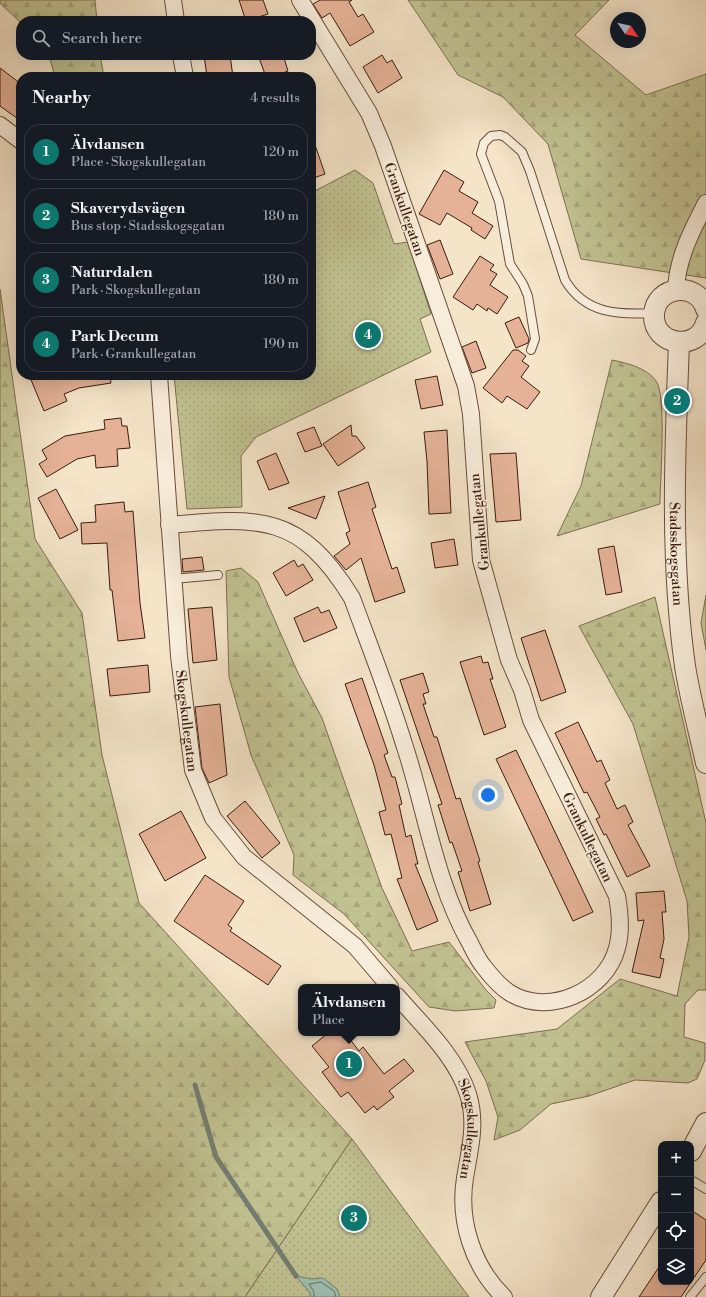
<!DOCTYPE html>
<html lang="en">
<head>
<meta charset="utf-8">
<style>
	body { margin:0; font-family:"Libre Bodoni",serif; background:#20242c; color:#f1f3f6 }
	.controls { position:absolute; right:12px; bottom:12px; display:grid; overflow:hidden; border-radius:8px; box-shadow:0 4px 16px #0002 }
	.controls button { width:36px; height:36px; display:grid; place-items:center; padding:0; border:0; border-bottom:1px solid #363941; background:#171b24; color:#f1f3f6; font:20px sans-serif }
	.compass { position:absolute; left:610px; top:12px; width:36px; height:36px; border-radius:50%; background:#171b24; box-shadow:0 4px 16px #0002; rotate:124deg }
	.you { position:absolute; left:488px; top:795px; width:14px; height:14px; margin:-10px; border:3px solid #fff; border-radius:50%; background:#1a73e8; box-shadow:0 0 0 6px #1a73e833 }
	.badge { display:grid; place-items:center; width:26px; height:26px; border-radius:50%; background:#0f766e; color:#fff; font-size:13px; font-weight:700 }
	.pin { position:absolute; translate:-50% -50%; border:2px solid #fff; box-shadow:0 1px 4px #0006 }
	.popup { position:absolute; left:298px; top:984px; width:102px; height:52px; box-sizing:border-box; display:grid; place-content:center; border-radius:8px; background:#171b24; filter:drop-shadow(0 1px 3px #0005); font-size:13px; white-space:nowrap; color:#9ea1a6 }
	.popup b { font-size:15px; color:#f1f3f6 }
	.popup::after { content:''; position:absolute; left:50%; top:100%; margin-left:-8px; border:8px solid transparent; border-top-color:#171b24 }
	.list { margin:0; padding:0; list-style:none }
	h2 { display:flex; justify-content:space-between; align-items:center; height:52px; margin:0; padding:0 16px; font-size:17px }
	h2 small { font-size:13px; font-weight:400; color:#9ea1a6 }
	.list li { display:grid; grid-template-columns:26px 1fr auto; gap:12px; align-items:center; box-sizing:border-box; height:56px; margin:0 8px 8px; padding:0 8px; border:1px solid #363941; border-radius:16px }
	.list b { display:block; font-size:15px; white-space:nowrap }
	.list p { margin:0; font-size:13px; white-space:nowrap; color:#9ea1a6 }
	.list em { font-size:13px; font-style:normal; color:#9ea1a6 }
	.icon { flex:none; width:22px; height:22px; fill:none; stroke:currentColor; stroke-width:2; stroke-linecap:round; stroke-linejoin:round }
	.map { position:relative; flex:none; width:706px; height:1297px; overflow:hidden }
	.search { position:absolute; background:#171b24; box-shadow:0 4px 16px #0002; left:16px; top:16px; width:300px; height:44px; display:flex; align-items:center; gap:10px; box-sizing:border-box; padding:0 14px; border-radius:16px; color:#9ea1a6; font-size:15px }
	.panel { position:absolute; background:#171b24; box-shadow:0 4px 16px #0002; left:16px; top:72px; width:300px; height:308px; border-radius:16px }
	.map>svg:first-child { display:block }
	.forest { fill:url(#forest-firs); stroke:#7e6f50 }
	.park { fill:url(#park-dots); stroke:#7e6f50 }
	.water { fill:#9cbfb1; stroke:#757e70 }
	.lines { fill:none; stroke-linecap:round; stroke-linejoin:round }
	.shore { stroke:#6c6e60; stroke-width:1 }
	.stream { stroke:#757e70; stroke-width:5 }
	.building { fill:#e5b297; stroke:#3b1c0e }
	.service-casing { stroke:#694e3c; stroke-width:10 }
	.minor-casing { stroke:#694e3c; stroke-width:18 }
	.tertiary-casing { stroke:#694e3c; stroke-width:22 }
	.service { stroke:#f8eddb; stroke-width:8 }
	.minor { stroke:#f8eddb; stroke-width:16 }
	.tertiary { stroke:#f8eddb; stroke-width:20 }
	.labels { text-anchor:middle; stroke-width:3; stroke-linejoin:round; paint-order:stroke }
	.street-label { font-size:14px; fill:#3b1c0e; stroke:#f8eddb }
</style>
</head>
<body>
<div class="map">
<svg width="706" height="1297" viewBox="0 0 706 1297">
	<defs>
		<pattern id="forest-firs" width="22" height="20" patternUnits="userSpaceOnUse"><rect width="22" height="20" fill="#c1c292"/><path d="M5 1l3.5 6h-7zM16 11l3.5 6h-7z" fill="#a7a67d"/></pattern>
		<pattern id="park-dots" width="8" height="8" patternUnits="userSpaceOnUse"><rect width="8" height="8" fill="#c1c292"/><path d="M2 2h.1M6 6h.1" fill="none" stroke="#a7a67d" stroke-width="1.8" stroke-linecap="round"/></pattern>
	</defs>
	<rect width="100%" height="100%" fill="#f4e4c8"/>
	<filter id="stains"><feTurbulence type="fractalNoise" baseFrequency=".005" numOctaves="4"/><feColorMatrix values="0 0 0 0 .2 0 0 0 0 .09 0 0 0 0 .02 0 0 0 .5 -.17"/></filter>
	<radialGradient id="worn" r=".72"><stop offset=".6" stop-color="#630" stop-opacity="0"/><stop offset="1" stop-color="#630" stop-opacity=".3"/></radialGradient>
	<g class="forest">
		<polygon points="0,0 95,0 97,21 21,21 21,23 0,3"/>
		<polygon points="408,0 609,0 575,35 646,95 706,74 706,278 581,259 548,144 503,97 458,75"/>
		<polygon points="49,55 100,55 104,77 55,77"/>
		<polygon points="0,289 35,539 82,613 102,755 139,903 352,1139 245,1297 0,1297"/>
		<path d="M612,360C627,363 647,368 656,381C667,395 660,482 660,504L557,536L581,486Z"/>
		<polygon points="241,568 258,582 298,673 322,718 382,888 412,951 449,942 486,990 496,1000 494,1008 455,1011 429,1007 344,914 293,875 294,855 251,755 229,677 226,571"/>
		<polygon points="706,595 706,650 701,623"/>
		<polygon points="655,597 706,823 706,990 698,990 685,1004 684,1037 705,1043 705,1060 697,1079 688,1083 635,1080 589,1096 551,1104 520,1130 494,1140 498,1117 486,1081 465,1042 557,1029 620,979 677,996 689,937 687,901 633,724 579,626"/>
	</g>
	<g class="park">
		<polygon points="355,170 373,183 394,244 408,242 431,314 420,319 431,352 256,437 241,456 242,507 187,509 174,375 311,375 311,193"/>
		<polygon points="352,1139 469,1297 245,1297"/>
	</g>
	<polygon class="water" points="296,1276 311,1279 323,1278 337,1289 340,1297 310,1297 310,1293"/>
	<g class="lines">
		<polyline class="shore" points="314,1297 314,1292 309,1284 321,1282 334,1291 336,1297"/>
		<polyline class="stream" points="195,1085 216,1157 296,1276"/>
	</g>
	<g class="building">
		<polygon points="239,0 263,0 268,14 246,21"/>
		<polygon points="320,0 352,0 349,2 358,17 363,14 374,32 350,46 330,13 322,18 313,4"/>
		<polygon points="204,55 230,55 233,77 207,77"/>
		<polygon points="258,55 283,55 288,71 272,77 266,77"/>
		<polygon points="382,55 387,63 392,60 402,78 378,93 363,67"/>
		<polygon points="0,68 21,84 21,121 0,106"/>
		<polygon points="311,139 313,139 325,174 311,179"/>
		<polygon points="444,170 464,182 459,191 478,202 472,213 493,226 485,239 471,230 472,228 447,213 440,225 419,214"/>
		<polygon points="440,240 453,274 440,279 427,245"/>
		<polygon points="480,256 494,265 490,270 497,274 490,285 508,297 497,314 488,308 487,311 477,304 473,310 453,297"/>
		<polygon points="519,317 529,339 528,343 516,348 505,323"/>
		<polygon points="476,341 486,368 472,373 462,347"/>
		<polygon points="513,350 518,350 526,356 522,361 529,366 521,377 540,392 527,409 507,396 502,403 483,388"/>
		<polygon points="29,375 56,375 57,378 65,375 110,375 111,383 79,388 64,394 67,401 44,411"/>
		<polygon points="437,376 443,405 421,409 415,380"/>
		<polygon points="121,418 122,426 127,426 130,448 117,449 118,466 96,468 95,455 77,459 47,477 39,464 47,459 42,450 65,436 105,429 104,420"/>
		<polygon points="351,425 352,436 356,436 365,448 338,466 323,444"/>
		<polygon points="314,427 322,446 305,452 297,433"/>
		<polygon points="447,430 451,513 429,514 427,461 424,432"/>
		<polygon points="276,453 289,483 269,490 257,461"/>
		<polygon points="516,453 521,520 496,522 490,454"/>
		<polygon points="368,482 376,507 372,509 392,569 397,567 405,592 375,602 361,558 346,570 334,556 350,544 346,533 350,531 338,492"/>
		<polygon points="56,489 78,530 60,539 38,498"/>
		<polygon points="325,496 316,519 288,508"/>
		<polygon points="124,502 125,512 133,511 140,603 145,638 118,641 112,590 110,590 107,543 82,544 81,523 96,522 95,505"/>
		<polygon points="454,539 458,565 435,568 431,543"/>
		<polygon points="614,546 622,592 606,595 598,549"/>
		<polygon points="202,557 204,570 183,572 182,559"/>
		<polygon points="294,560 298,567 303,564 313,580 286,596 273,573"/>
		<polygon points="212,607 217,660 193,663 188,609"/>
		<polygon points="318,607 321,613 329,610 337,628 304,642 294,618"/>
		<polygon points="545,630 566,692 541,701 521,638"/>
		<polygon points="481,656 483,663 488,662 493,679 490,679 506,727 484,735 460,662"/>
		<polygon points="148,665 150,692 110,696 107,669"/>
		<polygon points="423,673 429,692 423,694 426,704 423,704 434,737 437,737 456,799 460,798 480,861 478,862 491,904 470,911 458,872 462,871 452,842 450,843 438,805 442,804 400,680"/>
		<polygon points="362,678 388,753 384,755 392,777 395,777 402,804 399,805 406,837 411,835 418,864 415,864 438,921 417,930 397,879 402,878 391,834 385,835 379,812 386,810 374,765 345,684"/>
		<polygon points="220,704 227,775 209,783 202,768 195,707"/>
		<polygon points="578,722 597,762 601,760 610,780 605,783 617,809 625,805 633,822 628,825 650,866 627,877 606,834 604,835 596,819 600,817 587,792 584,793 555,733"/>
		<polygon points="516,750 593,912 573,921 496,759"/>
		<polygon points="245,801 280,843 262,858 227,816"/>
		<polygon points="181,811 206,858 165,881 139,834"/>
		<polygon points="205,875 244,901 228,925 232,928 230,931 281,966 268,985 174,921"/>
		<polygon points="664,891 666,912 662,912 664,939 660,958 664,959 660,978 632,972 644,920 638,921 636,893"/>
		<polygon points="328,1033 345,1033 359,1051 363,1047 384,1074 404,1059 414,1071 389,1091 394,1097 377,1110 374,1106 365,1113 348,1092 341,1097 322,1072 329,1067 312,1046"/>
		<polygon points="691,1210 706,1220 706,1260 681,1297 639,1297 661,1264 661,1282 691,1282"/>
	</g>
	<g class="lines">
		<defs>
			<g id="service">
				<path d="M531,350L535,339L528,296L523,284L510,264L499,201L481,154L484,143L491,136L500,135L505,137L522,152L530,171L565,280C585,314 618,315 654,313"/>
				<polyline points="173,579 218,575"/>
				<polyline points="691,1180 706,1189"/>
				<polyline points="690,1297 706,1277"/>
			</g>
			<g id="minor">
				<polyline points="173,0 176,21"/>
				<polyline points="181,55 185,77"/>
				<polyline points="0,125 21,141"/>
				<path d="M676,290C677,259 692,230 706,203"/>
				<path id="s1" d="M159,375L179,656L193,770L213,818L244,857L355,946L390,987"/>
				<path d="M169,525C260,517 300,513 352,598C370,647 389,695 404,744C426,810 435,882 470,943C474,951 478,960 484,967C491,976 500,987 510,993C549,1017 606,991 617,948C622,931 620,913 617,896L531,720L522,690L509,660L481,560L471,414L466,386L383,146L369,113L300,0"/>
				<path id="s2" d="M397,996C422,1025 456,1056 468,1094C477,1123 470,1148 465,1178C458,1221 473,1267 504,1297"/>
			</g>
			<g id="tertiary">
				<path d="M706,309C698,281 655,285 654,315C653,346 698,352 706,323"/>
				<path id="s3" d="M679,342C675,449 670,559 685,666C690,698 699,731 706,763"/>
				<polyline points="691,1151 706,1123"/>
				<polyline points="601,1297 661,1202"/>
			</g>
		</defs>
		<use href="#service" class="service-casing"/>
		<use href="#minor" class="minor-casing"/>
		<use href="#tertiary" class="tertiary-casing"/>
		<use href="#service" class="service"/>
		<use href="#minor" class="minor"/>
		<use href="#tertiary" class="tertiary"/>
	</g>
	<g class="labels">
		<g class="street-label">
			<text transform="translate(405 209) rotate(71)" y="5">Grankullegatan</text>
			<text transform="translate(479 522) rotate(-96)" y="5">Grankullegatan</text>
			<text dy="5" stroke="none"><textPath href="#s3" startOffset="212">Stadsskogsgatan</textPath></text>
			<text dy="5" stroke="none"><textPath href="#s1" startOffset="347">Skogskullegatan</textPath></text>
			<text transform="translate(588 837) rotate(64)" y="5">Grankullegatan</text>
			<text dy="5" stroke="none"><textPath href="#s2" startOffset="157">Skogskullegatan</textPath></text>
		</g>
	</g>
	<rect width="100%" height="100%" filter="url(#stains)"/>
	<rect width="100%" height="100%" fill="url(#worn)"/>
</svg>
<div class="controls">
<button>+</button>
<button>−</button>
<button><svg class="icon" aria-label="locate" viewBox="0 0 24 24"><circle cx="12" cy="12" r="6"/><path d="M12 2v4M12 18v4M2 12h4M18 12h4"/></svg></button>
<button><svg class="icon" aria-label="layers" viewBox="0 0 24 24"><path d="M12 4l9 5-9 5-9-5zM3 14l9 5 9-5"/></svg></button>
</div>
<svg class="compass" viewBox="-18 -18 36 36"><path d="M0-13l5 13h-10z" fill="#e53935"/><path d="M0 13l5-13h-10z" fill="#9ea1a6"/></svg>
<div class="you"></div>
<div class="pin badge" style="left:349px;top:1064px">1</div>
<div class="popup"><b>Älvdansen</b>Place</div>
<div class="pin badge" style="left:677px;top:401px">2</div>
<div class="pin badge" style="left:354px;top:1218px">3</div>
<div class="pin badge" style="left:368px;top:335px">4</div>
<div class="search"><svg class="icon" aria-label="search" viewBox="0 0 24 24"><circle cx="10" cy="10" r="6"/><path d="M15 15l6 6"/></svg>Search here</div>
<section class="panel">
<h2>Nearby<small>4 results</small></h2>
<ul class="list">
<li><span class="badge">1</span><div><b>Älvdansen</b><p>Place · Skogskullegatan</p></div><em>120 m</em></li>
<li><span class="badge">2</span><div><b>Skaverydsvägen</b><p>Bus stop · Stadsskogsgatan</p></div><em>180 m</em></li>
<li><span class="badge">3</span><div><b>Naturdalen</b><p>Park · Skogskullegatan</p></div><em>180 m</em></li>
<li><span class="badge">4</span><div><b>Park Decum</b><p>Park · Grankullegatan</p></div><em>190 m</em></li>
</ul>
</section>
</div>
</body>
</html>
